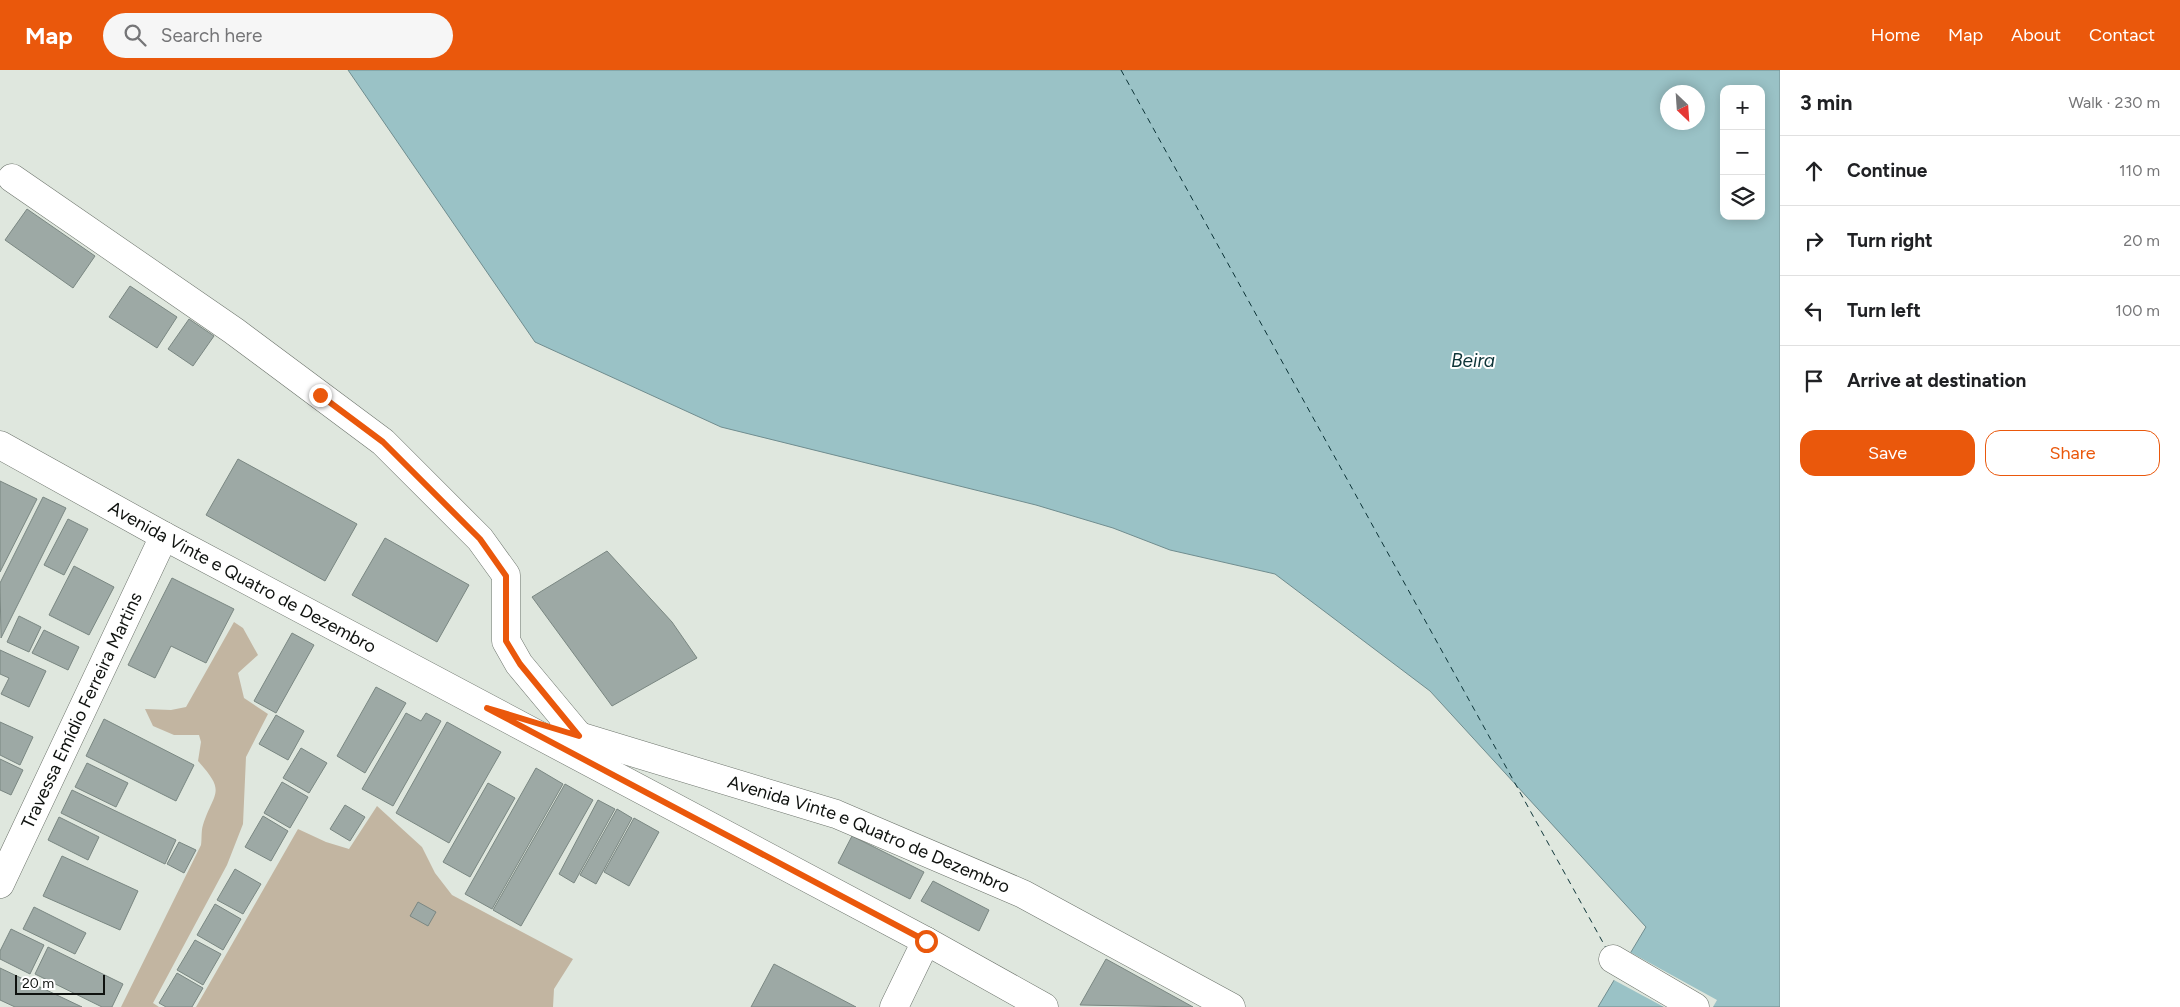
<!DOCTYPE html>
<html lang="en">
<head>
<meta charset="utf-8">
<style>
	body { margin:0; font-family:Figtree,sans-serif; background:#f6f6f6; color:#202124 }
	.controls { position:absolute; right:15px; top:15px; display:grid; overflow:hidden; border-radius:10px; box-shadow:0 2px 12px #0003 }
	.controls button { width:45px; height:45px; display:grid; place-items:center; padding:0; border:0; border-bottom:1px solid #e0e0e0; background:#fff; color:#202124; font:25px sans-serif }
	.compass { position:absolute; left:1660px; top:15px; width:45px; height:45px; border-radius:50%; background:#fff; box-shadow:0 2px 12px #0003; rotate:155deg }
	.scale { position:absolute; left:15px; bottom:12px; width:90px; box-sizing:border-box; padding-left:5px; border:2px solid #0f120f; border-top:0; font-size:14px; line-height:18px; white-space:nowrap; color:#0f120f; -webkit-text-stroke:4px #fff; paint-order:stroke }
	.stop { position:absolute; width:15px; height:15px; margin:-11px; border:4px solid #ea580c; border-radius:50%; background:#fff }
	.stop.end { background:#ea580c; border-color:#fff; box-shadow:0 1px 5px #0008 }
	.list { margin:0; padding:0; list-style:none }
	h2 { display:flex; justify-content:space-between; align-items:center; height:65px; margin:0; padding:0 20px; font-size:21px }
	h2 small { font-size:16px; font-weight:400; color:#757577 }
	.list li { display:grid; grid-template-columns:32px 1fr auto; gap:15px; align-items:center; box-sizing:border-box; height:70px; padding:0 20px; border-top:1px solid #e0e0e0 }
	.list b { display:block; font-size:19px; white-space:nowrap }
	.list em { font-size:16px; font-style:normal; color:#757577 }
	.actions { display:flex; gap:10px; padding:15px 20px }
	.actions a { flex:1; padding:11px 0; border:1px solid #ea580c; border-radius:15px; text-align:center; font-size:18px; color:#ea580c }
	.actions .main { background:#ea580c; color:#fff }
	.icon { flex:none; width:28px; height:28px; fill:none; stroke:currentColor; stroke-width:2; stroke-linecap:round; stroke-linejoin:round }
	.map { position:relative; flex:none; width:1780px; height:937px; overflow:hidden }
	header { display:flex; align-items:center; gap:30px; box-sizing:border-box; height:70px; padding:0 25px; background:#ea580c; color:#fff }
	header strong { font-size:24px }
	nav { display:flex; gap:28px; margin-inline-start:auto; font-size:18px }
	.search { width:350px; height:45px; background:#f6f6f6; display:flex; align-items:center; gap:12px; box-sizing:border-box; padding:0 18px; border-radius:28px; color:#757577; font-size:19px }
	main { display:flex }
	aside { flex:1; background:#fff }
	.map>svg:first-child { display:block }
	.green { fill:#c2b5a1 }
	.water { fill:#9ac2c6; stroke:#708d8f; fill-rule:evenodd }
	.pier { fill:#dfe7de }
	.lines { fill:none; stroke-linecap:round; stroke-linejoin:round }
	.ferry { stroke:#0d3438; stroke-width:1; stroke-dasharray:6 5; stroke-linecap:butt }
	.building { fill:#9da9a5; stroke:#7a8782 }
	.minor-casing { stroke:#6d746c; stroke-width:29 }
	.minor { stroke:#fff; stroke-width:28 }
	.route { stroke:#ea580c; stroke-width:6 }
	.labels { text-anchor:middle; stroke-width:4; stroke-linejoin:round; paint-order:stroke }
	.street-label { font-size:18px; fill:#0f120f; stroke:#fff }
	.water-label { font-size:19px; font-style:italic; fill:#0d3438; stroke:#fff }
</style>
</head>
<body>
<header>
<strong>Map</strong>
<div class="search"><svg class="icon" aria-label="search" viewBox="0 0 24 24"><circle cx="10" cy="10" r="6"/><path d="M15 15l6 6"/></svg>Search here</div>
<nav><a>Home</a><a>Map</a><a>About</a><a>Contact</a></nav>
</header>
<main>
<div class="map">
<svg width="1780" height="937" viewBox="0 0 1780 937">
	<rect width="100%" height="100%" fill="#dfe7de"/>
	<g class="green">
		<path d="M234,552L243,558L258,585L238,603L244,628L268,644L246,687L243,754L227,795L153,933L159,937H121L201,775C202,769 201,761 203,755C214,721 227,723 198,691L201,672L199,665H174L153,656L145,639L171,640L186,637Z"/>
		<polygon points="377,736 422,777 435,803 452,825 573,889 554,919 553,937 196,937 298,759 326,772 349,779"/>
	</g>
	<path class="water" d="M348,0H1780V937H1598L1646,857L1430,621L1275,504L1170,480L1113,458L1036,435L721,357L535,272ZM1724,19H1761V146H1724ZM1668,22H1698V52H1668Z"/>
	<polygon class="pier" points="1628,881 1717,930 1713,937 1664,937 1612,909"/>
	<g class="lines">
		<polyline class="ferry" points="1121,0 1606,878"/>
	</g>
	<g class="building">
		<polygon points="27,139 95,186 73,218 5,170"/>
		<polygon points="130,216 177,247 157,278 109,247"/>
		<polygon points="189,249 214,266 193,296 168,279"/>
		<polygon points="238,389 357,454 325,511 206,445"/>
		<polygon points="0,411 37,429 0,502"/>
		<polygon points="43,427 66,438 1,568 0,513"/>
		<polygon points="68,449 88,459 64,505 44,495"/>
		<polygon points="385,468 469,515 437,572 352,525"/>
		<polygon points="607,481 672,552 697,588 612,636 532,527"/>
		<polygon points="74,496 114,517 89,565 49,545"/>
		<polygon points="172,508 234,539 206,593 171,576 155,608 128,595"/>
		<polygon points="19,546 41,557 29,582 7,572"/>
		<polygon points="44,560 79,577 68,600 32,583"/>
		<polygon points="292,563 314,575 276,643 254,631"/>
		<polygon points="0,580 46,601 29,637 1,624 9,608 0,604"/>
		<polygon points="376,617 406,633 365,703 337,686"/>
		<polygon points="406,643 421,651 426,643 441,651 393,736 362,719"/>
		<polygon points="276,645 304,661 288,690 259,674"/>
		<polygon points="104,649 194,695 176,731 86,686"/>
		<polygon points="0,652 33,667 20,695 0,685"/>
		<polygon points="447,652 501,682 449,773 396,743"/>
		<polygon points="301,678 327,693 309,723 283,708"/>
		<polygon points="0,689 23,700 11,725 0,720"/>
		<polygon points="87,693 128,713 116,737 75,717"/>
		<polygon points="536,698 563,714 492,839 465,824"/>
		<polygon points="282,712 308,727 290,758 264,743"/>
		<polygon points="488,713 515,728 470,807 443,792"/>
		<polygon points="565,714 593,730 521,856 493,840"/>
		<polygon points="72,720 176,770 165,794 61,743"/>
		<polygon points="598,730 615,739 574,813 559,804"/>
		<polygon points="345,735 365,747 350,771 330,759"/>
		<polygon points="617,739 632,748 596,814 580,805"/>
		<polygon points="263,746 288,761 271,791 245,777"/>
		<polygon points="59,747 99,767 88,790 48,770"/>
		<polygon points="634,748 659,762 629,816 604,802"/>
		<polygon points="852,766 924,802 910,829 838,793"/>
		<polygon points="179,772 196,780 184,803 167,794"/>
		<polygon points="62,786 138,821 120,860 43,826"/>
		<polygon points="235,799 261,814 243,844 217,830"/>
		<polygon points="933,811 989,840 979,861 921,831"/>
		<polygon points="418,832 436,842 428,856 410,846"/>
		<polygon points="215,834 241,849 223,880 197,865"/>
		<polygon points="34,837 86,863 75,884 23,859"/>
		<polygon points="11,859 44,875 30,904 0,889 0,881"/>
		<polygon points="195,870 221,884 203,915 177,900"/>
		<polygon points="48,877 123,914 112,937 102,937 35,904"/>
		<polygon points="1106,889 1193,937 1080,935"/>
		<polygon points="774,894 856,937 751,937"/>
		<polygon points="0,898 82,937 15,937 0,930"/>
		<polygon points="177,903 203,918 192,937 166,937 159,933"/>
	</g>
	<g class="lines">
		<defs>
			<g id="minor">
				<polyline points="12,108 234,261 383,372 480,469 506,505 506,571 519,594 579,666"/>
				<path id="s1" d="M0,375L164,466L926,871L1044,937"/>
				<path id="s2" d="M562,661L836,744L1023,824L1231,937"/>
				<path id="s3" d="M0,814L164,466"/>
				<polyline points="1613,889 1695,937"/>
				<polyline points="894,937 926,871"/>
			</g>
		</defs>
		<use href="#minor" class="minor-casing"/>
		<use href="#minor" class="minor"/>
	</g>
	<g class="lines">
		<polyline class="route" points="320,325 383,372 480,469 506,506 506,571 520,594 579,666 487,638 926,871"/>
	</g>
	<g class="labels">
		<g class="street-label">
			<text dy="6" stroke="none"><textPath href="#s1" startOffset="276">Avenida Vinte e Quatro de Dezembro</textPath></text>
			<text dy="6" stroke="none"><textPath href="#s3" startOffset="192">Travessa Emídio Ferreira Martins</textPath></text>
			<text dy="6" stroke="none"><textPath href="#s2" startOffset="324">Avenida Vinte e Quatro de Dezembro</textPath></text>
		</g>
		<g class="water-label">
			<text x="1473" y="297">Beira</text>
		</g>
	</g>
</svg>
<div class="controls">
<button>+</button>
<button>−</button>
<button><svg class="icon" aria-label="layers" viewBox="0 0 24 24"><path d="M12 4l9 5-9 5-9-5zM3 14l9 5 9-5"/></svg></button>
</div>
<svg class="compass" viewBox="-18 -18 36 36"><path d="M0-13l5 13h-10z" fill="#e53935"/><path d="M0 13l5-13h-10z" fill="#757577"/></svg>
<div class="scale">20 m</div>
<div class="stop" style="left:926px;top:871px"></div>
<div class="stop end" style="left:320px;top:325px"></div>
</div>
<aside>
<h2>3 min<small>Walk · 230 m</small></h2>
<ul class="list">
<li><svg class="icon" aria-label="ahead" viewBox="0 0 24 24"><path d="M12 20V5M6 11l6-6 6 6"/></svg><div><b>Continue</b></div><em>110 m</em></li>
<li><svg class="icon" aria-label="right" viewBox="0 0 24 24"><path d="M7 20v-9h11M14 6l5 5-5 5"/></svg><div><b>Turn right</b></div><em>20 m</em></li>
<li><svg class="icon" aria-label="left" viewBox="0 0 24 24"><path d="M17 20v-9H6M10 6l-5 5 5 5"/></svg><div><b>Turn left</b></div><em>100 m</em></li>
<li><svg class="icon" aria-label="arrive" viewBox="0 0 24 24"><path d="M6 21V4h12l-3 4 3 4H6"/></svg><div><b>Arrive at destination</b></div></li>
</ul>
<div class="actions"><a class="main">Save</a><a>Share</a></div>
</aside>
</main>
</body>
</html>
